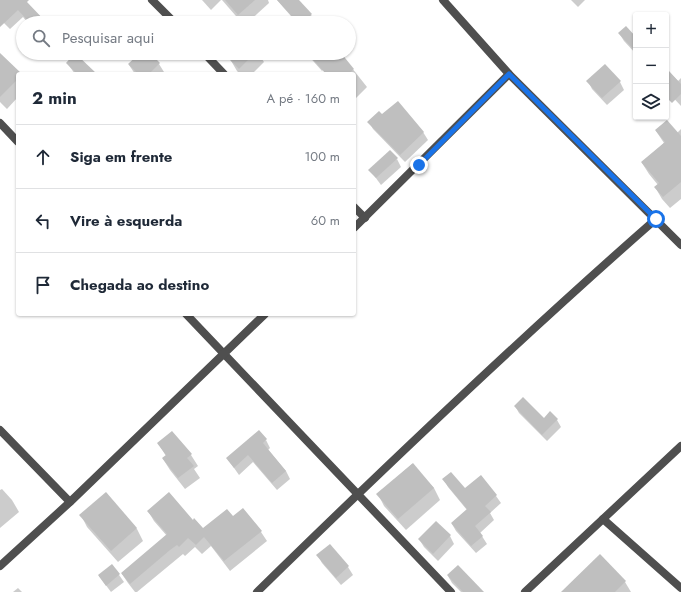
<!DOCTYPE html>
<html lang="pt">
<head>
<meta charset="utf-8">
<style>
	body { margin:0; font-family:Jost,sans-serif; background:#f6f6f7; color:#1f2937 }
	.controls { position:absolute; right:12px; top:12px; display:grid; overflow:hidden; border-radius:4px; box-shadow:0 1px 3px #0004 }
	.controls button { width:36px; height:36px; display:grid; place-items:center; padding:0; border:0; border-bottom:1px solid #e0e1e3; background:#fff; color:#1f2937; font:20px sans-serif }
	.stop { position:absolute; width:12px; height:12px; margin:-9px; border:3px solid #1a73e8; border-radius:50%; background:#fff }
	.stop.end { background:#1a73e8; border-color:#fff; box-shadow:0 1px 4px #0008 }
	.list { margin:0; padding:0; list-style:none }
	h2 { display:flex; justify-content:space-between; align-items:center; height:52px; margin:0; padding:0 16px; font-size:17px }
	h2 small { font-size:13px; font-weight:400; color:#747a83 }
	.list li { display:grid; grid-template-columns:26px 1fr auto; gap:12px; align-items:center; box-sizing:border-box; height:64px; padding:0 16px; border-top:1px solid #e0e1e3 }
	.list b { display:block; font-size:15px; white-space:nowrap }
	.list em { font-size:13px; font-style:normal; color:#747a83 }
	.icon { flex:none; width:22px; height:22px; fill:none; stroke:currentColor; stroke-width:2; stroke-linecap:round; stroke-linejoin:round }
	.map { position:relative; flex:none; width:681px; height:592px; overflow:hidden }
	.search { position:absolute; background:#fff; box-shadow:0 1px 3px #0004; left:16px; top:16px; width:340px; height:44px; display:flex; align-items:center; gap:10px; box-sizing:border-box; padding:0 14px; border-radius:22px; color:#747a83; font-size:15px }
	.panel { position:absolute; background:#fff; box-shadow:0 1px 3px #0004; left:16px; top:72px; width:340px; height:244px; border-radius:4px }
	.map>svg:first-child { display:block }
	.shadow { fill:#0003 }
	.building { fill:#bfbfbf }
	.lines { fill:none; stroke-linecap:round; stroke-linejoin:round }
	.street { stroke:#4f4f4f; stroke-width:8 }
	.route { stroke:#1a73e8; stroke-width:5 }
</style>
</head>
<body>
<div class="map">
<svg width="681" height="592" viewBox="0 0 681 592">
	<rect width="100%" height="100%" fill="#fff"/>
	<g class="shadow">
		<polygon points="0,0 22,0 46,23 28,23 23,17 10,29 0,19"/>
		<polygon points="202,0 221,0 211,10"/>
		<polygon points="222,0 268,0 269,3 247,23 242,23"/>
		<polygon points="277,0 297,0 311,15 316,22 297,23"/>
		<polygon points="571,0 585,0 578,7"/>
		<polygon points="619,33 636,38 636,54 624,41"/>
		<polygon points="141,53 148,53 159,64 164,72 161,74 135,74 129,65"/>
		<polygon points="227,53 258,53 264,62 252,74 240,74 237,71 230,59 231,58"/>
		<polygon points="306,53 343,53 345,56 344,58 367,87 356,98 354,96 354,74 329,74 324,69 322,71"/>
		<polygon points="0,54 20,74 18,74 18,97 7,109 0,102"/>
		<polygon points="67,63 95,74 75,74"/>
		<polygon points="666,68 678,81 681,78 681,106 666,90"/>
		<polygon points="588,81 620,82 624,90 607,105 592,89"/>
		<polygon points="382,116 423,132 428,140 405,162 373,129 369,122"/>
		<polygon points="681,129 681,199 670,208 662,199 655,187 658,185 649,174 642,163 664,143 656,131 677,133"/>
		<polygon points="397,159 401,167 381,185 370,170"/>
		<polygon points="515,406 544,419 557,420 561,427 547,441 519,413"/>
		<polygon points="266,440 270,448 268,450 286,471 290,479 277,490 253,462 239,475 227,458"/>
		<polygon points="158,443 191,455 198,466 194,469 200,478 185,489 170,470 163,459 166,456"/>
		<polygon points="412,464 434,488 440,500 406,530 384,506 378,494"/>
		<polygon points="481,476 496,496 501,503 490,513 494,520 480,533 487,544 476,553 456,531 452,524 467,510 448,487 444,480 465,489"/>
		<polygon points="2,489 12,500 19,512 0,528 0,490"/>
		<polygon points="106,493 137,529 143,541 118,562 87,527 81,515"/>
		<polygon points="148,511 193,522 203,529 261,532 267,541 230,571 211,546 202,554 195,547 185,556 183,554 137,592 135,592 128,583 122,574 167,536 154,521"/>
		<polygon points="436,522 450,536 454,544 438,561 424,547 419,539"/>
		<polygon points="329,546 348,567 353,575 341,585 322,563 318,556"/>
		<polygon points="600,555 625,582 631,592 562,592"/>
		<polygon points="112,565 124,582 111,592 99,576"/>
		<polygon points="448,576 483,592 461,592 452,583"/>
		<polygon points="18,588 22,592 13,592"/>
	</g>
	<g class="building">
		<polygon points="0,0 29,0 27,2 47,23 30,23 18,10 0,27"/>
		<polygon points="225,0 255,0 238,15"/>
		<polygon points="277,0 299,0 312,14 302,23 298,23"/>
		<polygon points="626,26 636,37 636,52 618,33"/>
		<polygon points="0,53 22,74 18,74 18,79 0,97"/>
		<polygon points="75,53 97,74 77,74 66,63"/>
		<polygon points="140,53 150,53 160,63 149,74 138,74 128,64"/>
		<polygon points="235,53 255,53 239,69 229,59"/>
		<polygon points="307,53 341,53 354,69 348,74 326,74"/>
		<polygon points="605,64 621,81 602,98 586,81"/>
		<polygon points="666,68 681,84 681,94 672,103 666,97"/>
		<polygon points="398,101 424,132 400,155 367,122 379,111 382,114"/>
		<polygon points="667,120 681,136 681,182 663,197 654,187 659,183 641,162 665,142 655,130"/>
		<polygon points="390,150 398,158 376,178 368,170"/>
		<polygon points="523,397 544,418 550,411 558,419 542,435 514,406"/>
		<polygon points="259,430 267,439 263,443 286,471 272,483 248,455 234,468 226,458"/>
		<polygon points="172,431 192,454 187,458 194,466 178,478 162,458 166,455 157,443"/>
		<polygon points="413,463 434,488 398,519 376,494"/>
		<polygon points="451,472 465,488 481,475 497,495 485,506 491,512 475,526 483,536 471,546 451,523 467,509 442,479"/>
		<polygon points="106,492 137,528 111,551 79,515"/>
		<polygon points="169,492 193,520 194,518 203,528 227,509 233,516 243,508 262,531 224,561 204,537 196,545 188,538 179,547 177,545 170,550 130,584 121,573 167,534 147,511"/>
		<polygon points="436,521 451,535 433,554 418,539"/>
		<polygon points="330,544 349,566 336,578 316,555"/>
		<polygon points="600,554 626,581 615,592 561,592"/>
		<polygon points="112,564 120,574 106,586 98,575"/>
		<polygon points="458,565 484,592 463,592 447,575"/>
	</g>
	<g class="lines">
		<g class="street">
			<polyline points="152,0 175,23"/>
			<polyline points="443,0 509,74 681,245"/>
			<polyline points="204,53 224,74"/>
			<polyline points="0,123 18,142"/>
			<polyline points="354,207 365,218"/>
			<polyline points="354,228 509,74"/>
			<polyline points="186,314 451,592"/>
			<polyline points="0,430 70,502"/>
			<polyline points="603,519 681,588"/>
			<polyline points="0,566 70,502 265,314"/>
			<path d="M257,592C387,465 519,339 656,219"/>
			<polyline points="525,592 681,446"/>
		</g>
	</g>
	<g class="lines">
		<polyline class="route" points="419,165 509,74 656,219"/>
	</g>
</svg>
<div class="controls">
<button>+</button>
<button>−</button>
<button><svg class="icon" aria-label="layers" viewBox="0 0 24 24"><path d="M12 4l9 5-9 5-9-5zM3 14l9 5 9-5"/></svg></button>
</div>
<div class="stop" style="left:656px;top:219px"></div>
<div class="stop end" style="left:419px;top:165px"></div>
<div class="search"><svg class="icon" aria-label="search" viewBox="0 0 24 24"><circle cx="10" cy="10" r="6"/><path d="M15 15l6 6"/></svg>Pesquisar aqui</div>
<section class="panel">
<h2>2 min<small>A pé · 160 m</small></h2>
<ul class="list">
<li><svg class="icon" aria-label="ahead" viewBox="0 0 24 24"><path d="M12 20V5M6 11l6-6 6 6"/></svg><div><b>Siga em frente</b></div><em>100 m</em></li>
<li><svg class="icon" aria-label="left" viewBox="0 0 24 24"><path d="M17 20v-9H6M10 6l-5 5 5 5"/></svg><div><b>Vire à esquerda</b></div><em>60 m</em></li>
<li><svg class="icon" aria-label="arrive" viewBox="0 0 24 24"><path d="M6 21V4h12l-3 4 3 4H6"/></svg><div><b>Chegada ao destino</b></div></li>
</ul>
</section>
</div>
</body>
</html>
